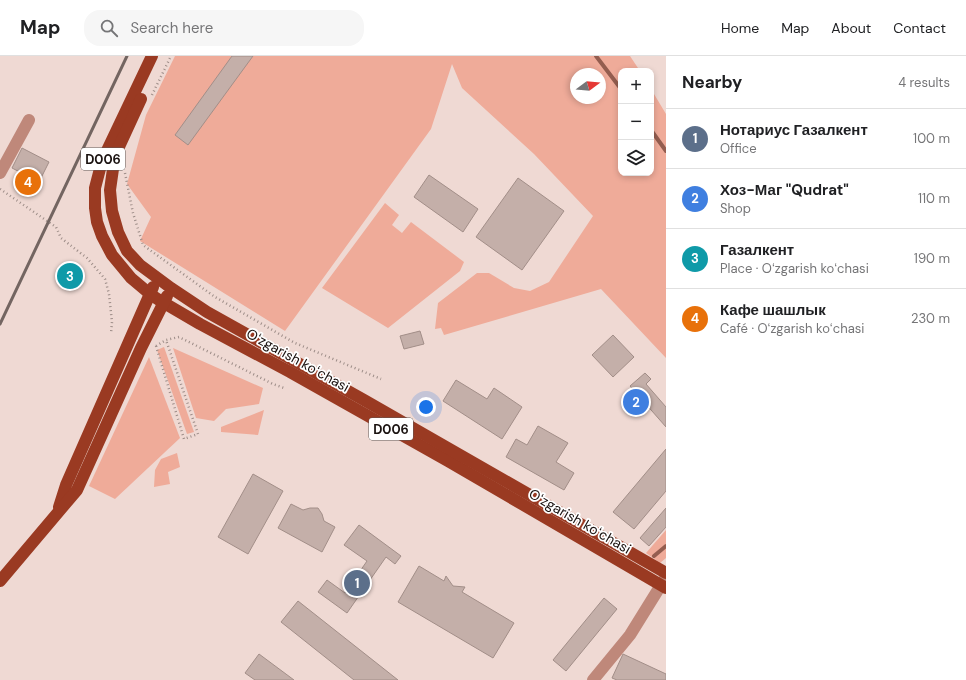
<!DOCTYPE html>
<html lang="en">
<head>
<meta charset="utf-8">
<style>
	body { margin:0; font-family:"DM Sans",sans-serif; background:#f6f6f6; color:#202124 }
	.controls { position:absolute; right:12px; top:12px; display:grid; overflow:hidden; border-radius:8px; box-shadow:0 2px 6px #0003 }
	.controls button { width:36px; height:36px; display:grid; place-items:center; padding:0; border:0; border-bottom:1px solid #e0e0e0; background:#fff; color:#202124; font:20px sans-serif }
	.compass { position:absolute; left:570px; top:12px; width:36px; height:36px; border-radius:50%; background:#fff; box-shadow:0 2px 6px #0003; rotate:74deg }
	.you { position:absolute; left:426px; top:351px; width:14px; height:14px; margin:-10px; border:3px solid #fff; border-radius:50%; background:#1a73e8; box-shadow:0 0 0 6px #1a73e833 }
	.badge { display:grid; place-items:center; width:26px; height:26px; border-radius:50%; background:#1a73e8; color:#fff; font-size:13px; font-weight:700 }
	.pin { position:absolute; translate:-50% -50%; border:2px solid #fff; box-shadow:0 1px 4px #0006 }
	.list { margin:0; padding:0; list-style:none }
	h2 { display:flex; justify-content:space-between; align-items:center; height:52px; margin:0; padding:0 16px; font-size:17px }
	h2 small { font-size:13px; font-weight:400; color:#757577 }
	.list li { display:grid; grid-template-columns:26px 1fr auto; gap:12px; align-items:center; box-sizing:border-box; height:60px; padding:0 16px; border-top:1px solid #e0e0e0 }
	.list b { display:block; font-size:15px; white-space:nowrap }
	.list p { margin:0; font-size:13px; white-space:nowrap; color:#757577 }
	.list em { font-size:13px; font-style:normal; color:#757577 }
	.icon { flex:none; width:22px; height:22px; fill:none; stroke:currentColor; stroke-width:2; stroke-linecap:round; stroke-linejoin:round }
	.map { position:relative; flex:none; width:666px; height:624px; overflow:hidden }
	header { display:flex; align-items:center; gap:24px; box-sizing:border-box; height:56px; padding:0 20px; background:#fff; border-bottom:1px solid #e0e0e0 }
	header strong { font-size:19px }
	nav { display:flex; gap:22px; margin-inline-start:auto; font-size:14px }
	.search { width:280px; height:36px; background:#f6f6f6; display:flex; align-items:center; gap:10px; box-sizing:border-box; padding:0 14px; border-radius:16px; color:#757577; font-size:15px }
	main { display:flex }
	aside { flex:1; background:#fff }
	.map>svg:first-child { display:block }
	.green { fill:#efab99; fill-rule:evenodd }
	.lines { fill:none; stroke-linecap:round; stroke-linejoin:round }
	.stream { stroke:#945d4f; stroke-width:4 }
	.building { fill:#c4afa9; stroke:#a28e88 }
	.path { stroke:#9d8d88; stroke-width:2.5; stroke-dasharray:1 3; stroke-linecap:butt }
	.minor { stroke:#bf887a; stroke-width:12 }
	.major { stroke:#9a3a22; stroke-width:12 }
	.rail { stroke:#736561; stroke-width:3 }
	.labels { text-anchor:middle; stroke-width:3.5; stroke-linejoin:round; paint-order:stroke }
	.shield { fill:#fff; stroke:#5e5857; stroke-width:1 }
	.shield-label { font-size:13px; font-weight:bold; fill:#19110f }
	.street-label { font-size:14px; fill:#19110f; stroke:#fff }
</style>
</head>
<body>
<header>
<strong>Map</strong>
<div class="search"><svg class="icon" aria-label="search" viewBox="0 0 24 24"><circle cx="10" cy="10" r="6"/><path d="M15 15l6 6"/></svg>Search here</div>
<nav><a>Home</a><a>Map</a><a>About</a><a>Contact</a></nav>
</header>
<main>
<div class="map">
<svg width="666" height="624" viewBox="0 0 666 624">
	<rect width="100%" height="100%" fill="#efd9d3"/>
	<g class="green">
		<path d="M175,0H630L640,15H621V117H651V33L666,58V302L601,233L444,279L441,272L435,273L438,247L477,217H489L514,232L530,235L549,226L593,160L534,98L462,32L452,8L431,73L285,275L140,185L151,161L127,128L146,59ZM576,18H600V42H576Z"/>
		<polygon points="385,147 399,159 392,169 402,177 411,166 464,206 460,215 388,272 322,232"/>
		<polygon points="164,291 194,376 187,378 157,294"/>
		<polygon points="173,292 263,332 259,348 226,353 214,365 196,362"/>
		<polygon points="149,301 180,382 115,443 89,430"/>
		<polygon points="264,354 258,379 221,376 221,371"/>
		<polygon points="177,397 180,411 168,416 170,428 154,431 155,414 161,403"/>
		<polygon points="666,474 666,502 660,507 646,497"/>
	</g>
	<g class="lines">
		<g class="stream">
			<polyline points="596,0 621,33"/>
			<polyline points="651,74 666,95"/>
			<polyline points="654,500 666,490"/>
		</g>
	</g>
	<g class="building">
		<polygon points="232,0 253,0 188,89 175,79"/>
		<polygon points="22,92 49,106 39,126 12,112"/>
		<polygon points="429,119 478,153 463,176 414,141"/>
		<polygon points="518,122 564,155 522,214 476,181"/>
		<polygon points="420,275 424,288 404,293 400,280"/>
		<polygon points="613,279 634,301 613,321 592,299"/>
		<polygon points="645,317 651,323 646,328 666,351 666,371 630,330"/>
		<polygon points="456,324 487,343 494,332 522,351 502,383 443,345"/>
		<polygon points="538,370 568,387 556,406 574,417 564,434 506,401 516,383 527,389"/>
		<polygon points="666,393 666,435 634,473 613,456"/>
		<polygon points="253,418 283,435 248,498 218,481"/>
		<polygon points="291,448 303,454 310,452 318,452 322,458 324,465 335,471 322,496 278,472"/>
		<polygon points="666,452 666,471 649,490 640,482"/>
		<polygon points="359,469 401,500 395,508 386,501 347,557 318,536 327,524 345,537 367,505 344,489"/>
		<polygon points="419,510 444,525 446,520 453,530 465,531 462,536 514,567 493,602 398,546"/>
		<polygon points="604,542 617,553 566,615 553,604"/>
		<polygon points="298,545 398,624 354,624 281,566"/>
		<polygon points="259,598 294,624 255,624 245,617"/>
		<polygon points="623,598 666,618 666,624 617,624 612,622"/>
	</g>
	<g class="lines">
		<g class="path">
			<polyline points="152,39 171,0"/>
			<polyline points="125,117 133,157 143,189 215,241 295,287 381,323"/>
			<polyline points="0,133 56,171 61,182 87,202 105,223 109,238 112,266 111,277"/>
			<polyline points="156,290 166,284 179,281 273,328 284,332"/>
			<polyline points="156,290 184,383 198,378 166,284"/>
		</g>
		<g class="minor">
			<polyline points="0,117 29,64"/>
			<polyline points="593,624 630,579 666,521"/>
		</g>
		<g class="major">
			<polyline points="152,0 102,105 95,132 95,152 97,166 102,180 112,199 131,222 150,238 159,244 200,268 290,316 448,405 666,532"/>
			<polyline points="141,43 118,93 114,106 110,134 112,155 118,176 127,195 140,209 171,232 207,256 364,344 666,517"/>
			<polyline points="59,451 66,429 153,231"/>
			<polyline points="0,525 77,434 141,292 167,240"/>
		</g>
		<polyline class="rail" points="0,268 127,0"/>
	</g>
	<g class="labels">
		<g class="shield">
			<rect x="81" y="92" width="44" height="22" rx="3"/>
			<rect x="369" y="362" width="44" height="22" rx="3"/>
		</g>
		<g class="shield-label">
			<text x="103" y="108">D006</text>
			<text x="391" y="378">D006</text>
		</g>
		<g class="street-label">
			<text transform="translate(298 304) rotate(29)" y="5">Oʻzgarish koʻchasi</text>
			<text transform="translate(580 465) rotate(30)" y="5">Oʻzgarish koʻchasi</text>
		</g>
	</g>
</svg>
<div class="controls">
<button>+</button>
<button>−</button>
<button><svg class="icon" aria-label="layers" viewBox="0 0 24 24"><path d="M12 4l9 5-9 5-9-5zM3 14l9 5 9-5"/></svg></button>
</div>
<svg class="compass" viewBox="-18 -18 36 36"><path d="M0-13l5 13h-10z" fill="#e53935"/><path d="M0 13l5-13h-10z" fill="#757577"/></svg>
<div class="you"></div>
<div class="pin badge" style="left:357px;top:527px;background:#5c6f8a">1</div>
<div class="pin badge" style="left:636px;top:346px;background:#3f7fe0">2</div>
<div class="pin badge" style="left:70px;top:220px;background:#0f9aa8">3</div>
<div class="pin badge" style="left:28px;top:126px;background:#e8710a">4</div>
</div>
<aside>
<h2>Nearby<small>4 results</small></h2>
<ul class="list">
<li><span class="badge" style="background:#5c6f8a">1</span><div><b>Нотариус Газалкент</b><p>Office</p></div><em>100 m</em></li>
<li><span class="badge" style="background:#3f7fe0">2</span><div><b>Хоз-Маг &quot;Qudrat&quot;</b><p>Shop</p></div><em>110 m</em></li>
<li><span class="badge" style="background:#0f9aa8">3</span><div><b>Газалкент</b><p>Place · Oʻzgarish koʻchasi</p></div><em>190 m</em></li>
<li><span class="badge" style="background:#e8710a">4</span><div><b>Кафе шашлык</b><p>Café · Oʻzgarish koʻchasi</p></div><em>230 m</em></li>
</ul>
</aside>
</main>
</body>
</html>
